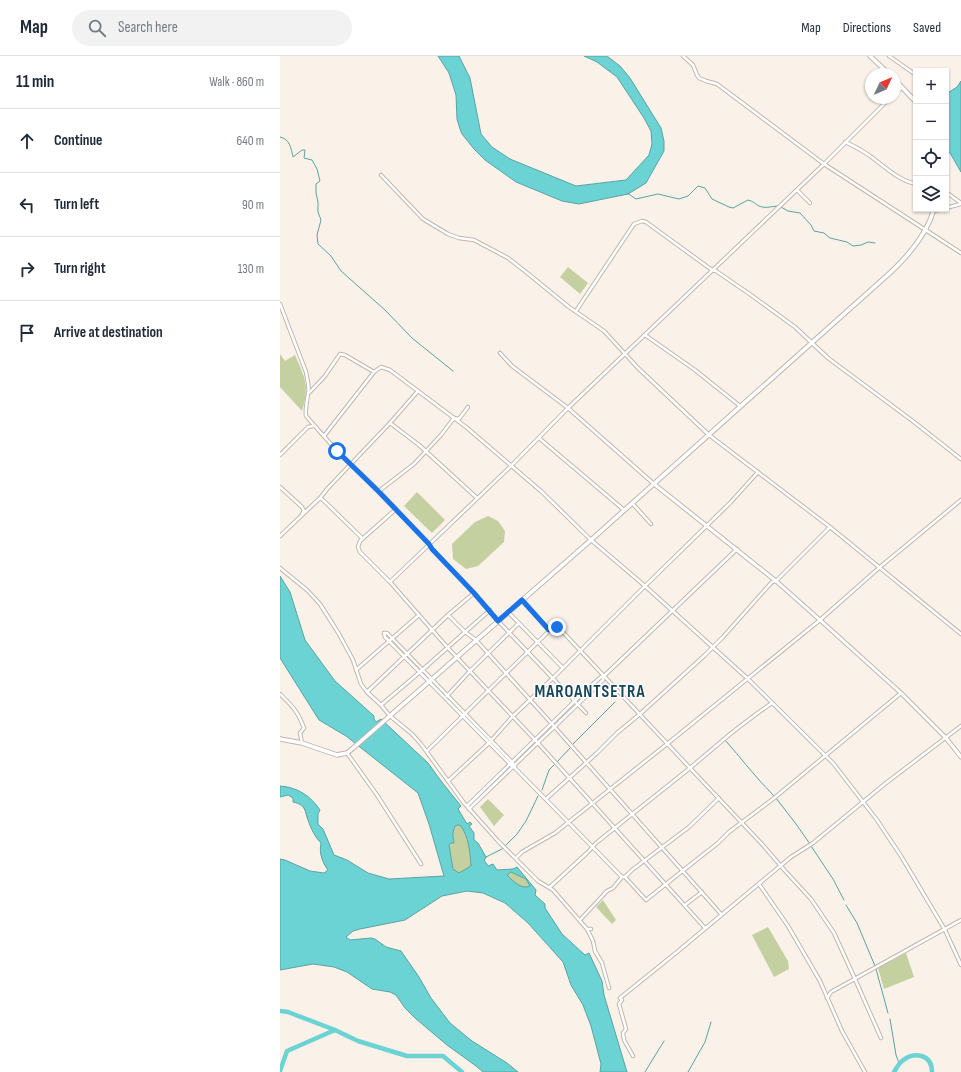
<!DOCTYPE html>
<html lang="en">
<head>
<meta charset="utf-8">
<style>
	body { margin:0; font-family:"Sofia Sans Condensed",sans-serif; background:#f2f2f3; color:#1f2937 }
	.controls { position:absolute; right:12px; top:12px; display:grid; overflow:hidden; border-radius:0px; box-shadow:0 1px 3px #0004 }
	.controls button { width:36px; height:36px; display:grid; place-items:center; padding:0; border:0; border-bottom:1px solid #e0e1e3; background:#fff; color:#1f2937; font:20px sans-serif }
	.compass { position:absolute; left:585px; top:12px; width:36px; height:36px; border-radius:50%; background:#fff; box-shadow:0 1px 3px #0004; rotate:46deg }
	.stop { position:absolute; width:12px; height:12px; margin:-9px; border:3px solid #1a73e8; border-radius:50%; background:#fff }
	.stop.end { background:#1a73e8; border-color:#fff; box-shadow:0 1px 4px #0008 }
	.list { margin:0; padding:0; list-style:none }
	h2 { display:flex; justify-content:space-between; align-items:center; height:52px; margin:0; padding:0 16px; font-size:17px }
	h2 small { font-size:13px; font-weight:400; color:#747a83 }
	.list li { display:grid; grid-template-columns:26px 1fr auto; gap:12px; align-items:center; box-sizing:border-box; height:64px; padding:0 16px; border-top:1px solid #e0e1e3 }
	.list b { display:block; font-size:15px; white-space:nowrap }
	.list em { font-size:13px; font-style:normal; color:#747a83 }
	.icon { flex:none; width:22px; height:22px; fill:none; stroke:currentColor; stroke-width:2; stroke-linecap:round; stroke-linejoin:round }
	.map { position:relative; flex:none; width:681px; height:1016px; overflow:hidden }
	header { display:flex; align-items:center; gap:24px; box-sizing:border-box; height:56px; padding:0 20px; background:#fff; border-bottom:1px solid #e0e1e3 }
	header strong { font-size:19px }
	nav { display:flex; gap:22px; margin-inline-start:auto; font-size:14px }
	.search { width:280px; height:36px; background:#f2f2f3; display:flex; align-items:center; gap:10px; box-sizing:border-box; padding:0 14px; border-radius:22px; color:#747a83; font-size:15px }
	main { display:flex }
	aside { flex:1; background:#fff }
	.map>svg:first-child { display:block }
	.green { fill:#c5d0a1 }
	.water { fill:#6bd3d3; stroke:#5ba3a2; fill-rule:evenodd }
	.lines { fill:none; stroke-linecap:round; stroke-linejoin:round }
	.stream { stroke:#5ba3a2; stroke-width:1 }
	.river { stroke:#6bd3d3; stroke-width:4.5 }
	.minor-casing { stroke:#bfb7ae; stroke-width:4.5 }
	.tertiary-casing { stroke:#bfb7ae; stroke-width:5 }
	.secondary-casing { stroke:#bfb7ae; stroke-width:5.5 }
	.minor { stroke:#fff; stroke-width:2.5 }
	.tertiary { stroke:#fff; stroke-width:3 }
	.secondary { stroke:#fff; stroke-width:3.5 }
	.route { stroke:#1a73e8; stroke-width:5 }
	.labels { text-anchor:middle; stroke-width:3; stroke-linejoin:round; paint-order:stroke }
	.district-label { font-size:17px; font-weight:bold; letter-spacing:1px; fill:#164558; stroke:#fff }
</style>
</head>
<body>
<header>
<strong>Map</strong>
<div class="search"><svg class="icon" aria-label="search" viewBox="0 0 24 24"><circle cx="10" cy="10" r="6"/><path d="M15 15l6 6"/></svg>Search here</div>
<nav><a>Map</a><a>Directions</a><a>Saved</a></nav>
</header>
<main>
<aside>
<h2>11 min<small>Walk · 860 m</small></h2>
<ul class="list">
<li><svg class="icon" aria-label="ahead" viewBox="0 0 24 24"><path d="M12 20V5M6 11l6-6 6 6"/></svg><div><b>Continue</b></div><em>640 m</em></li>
<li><svg class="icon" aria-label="left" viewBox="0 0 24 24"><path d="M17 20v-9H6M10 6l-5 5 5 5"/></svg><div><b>Turn left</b></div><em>90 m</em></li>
<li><svg class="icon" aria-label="right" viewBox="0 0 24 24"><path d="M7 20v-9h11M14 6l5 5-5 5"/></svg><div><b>Turn right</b></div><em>130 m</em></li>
<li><svg class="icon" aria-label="arrive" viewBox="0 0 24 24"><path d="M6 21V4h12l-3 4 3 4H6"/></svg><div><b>Arrive at destination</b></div></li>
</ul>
</aside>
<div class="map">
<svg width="681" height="1016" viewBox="0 0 681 1016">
	<rect width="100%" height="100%" fill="#faf1e8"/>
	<g class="green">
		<polygon points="288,211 308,227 300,238 280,221"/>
		<path d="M0,298L5,305L15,299C25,322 30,330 22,355L0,331Z"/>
		<polygon points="137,436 165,464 152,477 124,450"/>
		<polygon points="208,460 218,465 225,475 224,486 198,510 186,513 173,503 172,488 195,466"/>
		<polygon points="208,743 224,759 214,770 200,751"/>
		<path d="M177,768L180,769C189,780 190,797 191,810L179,817L173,814L169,789L170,786L174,787C174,779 171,778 175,769Z"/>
		<path d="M231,816L246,823L250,830C241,834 233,826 227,819Z"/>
		<polygon points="323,844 336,864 332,868 316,851"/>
		<polygon points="488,871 508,905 509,913 494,921 472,879"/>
		<polygon points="626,897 634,921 604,933 598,912"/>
	</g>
	<g class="water">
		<polygon points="158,0 179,0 190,22 201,78 212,91 230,103 296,130 346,124 369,99 372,88 371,75 364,62 337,21 317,6 304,0 327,0 340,10 350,22 381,72 384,85 384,95 366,127 348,138 299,148 282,145 236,126 205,104 194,93 182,78 180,73 177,63 176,39 169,17"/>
		<polygon points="681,25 681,116 670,97 666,95 666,38 677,31"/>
		<path d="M0,520L10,536L25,584L55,625L94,660V663L96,666L101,663L148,707L161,725L181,750L178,753L187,768L190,766L192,768L189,770L194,777V784L198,787L206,801V802L204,804L208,810L213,808L217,814L233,813L237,811L256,834L255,839L265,848V852L282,878L305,899L309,897L322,925L324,939L347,1016H320L321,1008L311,970L303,949L291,929L283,906L248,867L225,847L203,837L187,835L162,840L125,864L80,873L73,875L66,881L70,884L91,882L95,883L106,891L121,895L139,921L151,942L170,967L192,985L227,1007L238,1016H203L196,1010L167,989L135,962L125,952L116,939L110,936L92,933L67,916L54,911L33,908L0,914V803L5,804L30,815L44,817L48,814C42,806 39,797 41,787C35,781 31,773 28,764C24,753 26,749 13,746V742L8,739L0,741V730C17,731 31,740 40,754L38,758V768L43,773L54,799L67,804L88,817L109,823L164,820L149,768L138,737L66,680L39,664L0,602ZM177,769H180C189,780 190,797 191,810L179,817L173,813L169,789L171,787H174C173,779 172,778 175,770ZM231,816L246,823L250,830C241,834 233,825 227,819Z"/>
	</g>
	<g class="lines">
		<g class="stream">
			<path d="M0,81C10,83 11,92 13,101L22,94H25L24,102L32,104L37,113L40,125L36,128V137L38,146V156L41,164L37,179L38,188L51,200L61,215L105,254L132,282L173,315"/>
			<path d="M347,137L356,143L378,138L399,143L408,140L418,130L425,132L432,143L449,151L453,152L468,144C473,145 475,148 479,150C486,153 492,150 499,150"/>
			<polyline points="501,151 508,155 520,157 531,169 534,175 544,177 550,182 567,186 573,190 581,189 588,186 595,187"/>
			<path d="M445,684C461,702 476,722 494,740"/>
			<polyline points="293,688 335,646"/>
			<polyline points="277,706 290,692"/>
			<polyline points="262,734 269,714 274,709"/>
			<polyline points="496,742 516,768 530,788"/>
			<polyline points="531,790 553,823 564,844"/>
			<polyline points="206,801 222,793 237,778 246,765 258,740"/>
			<polyline points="566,849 577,867 595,910"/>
			<polyline points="596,913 608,957"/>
			<polyline points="610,963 616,999 619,1007"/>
			<polyline points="365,1016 384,985"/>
			<polyline points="408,1016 425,986 431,966"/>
		</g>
		<g class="river">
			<polyline points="0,955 8,956 55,974"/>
			<polyline points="0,1015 7,995 55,974 78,985 127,1000 163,1000 182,1016"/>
			<path d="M614,1016C617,1012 618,1008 622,1005C634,995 652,998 652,1016"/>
		</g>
		<defs>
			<g id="minor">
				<polyline points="403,0 413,9 417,19 419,22 426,25 437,28 544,108 681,197"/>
				<polyline points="609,0 636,19"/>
				<polyline points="615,38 622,31"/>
				<path d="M565,86C574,90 583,95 590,100C605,111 618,124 636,128"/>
				<polyline points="101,119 143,163 168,178 179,182 194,184 228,202 246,216 289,251 324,275 358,312 429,379 550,471 681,578"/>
				<polyline points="517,134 530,147"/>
				<polyline points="666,136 681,147"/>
				<polyline points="666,152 681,148"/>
				<polyline points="654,155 663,153"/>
				<path d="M0,248L26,316C27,323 30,331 28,338C27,346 25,353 26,360L57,395L99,435L149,488L152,493L194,537L220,567L306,657"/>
				<polyline points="296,255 354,168 362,165 366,166 432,214 436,215 471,239 515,271 548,302 634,366 681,403"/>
				<polyline points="365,279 415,314 460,350"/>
				<polyline points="220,297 232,310 288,352 374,428"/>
				<polyline points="29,337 45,320 60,298 65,299 94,316"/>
				<polyline points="110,367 139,389 197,442"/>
				<polyline points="44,380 94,316 101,311 110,314 186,371 262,436 311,484 365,530 467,622 553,707 597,764 621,800 665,874 681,909"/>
				<polyline points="259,382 344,454"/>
				<polyline points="0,399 28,371 33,370"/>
				<polyline points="0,431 22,451 24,455 22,458"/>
				<polyline points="99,435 134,408 161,379 174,362 179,363 188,351"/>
				<polyline points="40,442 48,432 110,367 138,335"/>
				<polyline points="352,447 371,468"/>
				<polyline points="116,453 80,485 78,491 80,496 110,526 168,592 257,686 425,872"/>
				<polyline points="0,480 40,442 43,444 82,482"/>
				<polyline points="0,512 27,534 40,548 59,578 73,604 81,628 87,636 101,649 110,660 132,678 141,688 184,747 218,785 258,825 273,834 307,873 311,873"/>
				<polyline points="110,526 231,410 288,352 544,108 610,42"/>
				<polyline points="242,544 269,574 277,571 281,574 410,712 481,787 507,817 531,843 554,877 575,923 601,982"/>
				<polyline points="228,556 283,612"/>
				<polyline points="168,559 185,576 196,584 272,668 441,858"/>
				<polyline points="104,577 105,581 232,710 235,712 342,821 345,821 366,844 415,805 438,787 449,776 493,743 621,637"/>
				<polyline points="104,577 107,577 232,706 235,711"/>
				<polyline points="76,614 139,559"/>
				<polyline points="87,636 168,559 194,537"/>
				<path d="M0,638C13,651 17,654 24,672L20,677L22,687"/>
				<polyline points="167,640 190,615 238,568"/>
				<polyline points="101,649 140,616 210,554"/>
				<polyline points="147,695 270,574"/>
				<polyline points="67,697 97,739 141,808"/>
				<polyline points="168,725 209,687 233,660 273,622 365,530 450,447 478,416"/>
				<polyline points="266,743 317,697 337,677 360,658 424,600 443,581 492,526 496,525 550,471"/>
				<polyline points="187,750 306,634 321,621 324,620 457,493"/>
				<polyline points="189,753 323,624 324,621"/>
				<polyline points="236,802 242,796 275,777 387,688 540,564 600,511 681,444"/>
				<polyline points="345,821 352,814 409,771 439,742"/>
				<polyline points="479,828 508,870 540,925 562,975 585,1016"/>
				<path d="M270,831L308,796L316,787L410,712L449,679C463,668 477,657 492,647"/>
				<polyline points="405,849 422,836"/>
				<polyline points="300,864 327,835 333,832 342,821"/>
				<polyline points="307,873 313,885 315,895 322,907 329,932"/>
				<polyline points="547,942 551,936 681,864"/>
				<polyline points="353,1000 344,984 343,977 346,973 339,948 342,944 340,942 397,896 511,801 533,787 606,727 681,670"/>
			</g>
			<polyline id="tertiary" points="374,428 496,525 540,564 621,637 666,682 681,701"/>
			<g id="secondary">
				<polyline points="590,0 609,18"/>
				<polyline points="615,24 636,46"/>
				<path d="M0,683L22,687L57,699L67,697L72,693L311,484L611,216C629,199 647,178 654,153"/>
			</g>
		</defs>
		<use href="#minor" class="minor-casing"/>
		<use href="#tertiary" class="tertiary-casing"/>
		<use href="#secondary" class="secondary-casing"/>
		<use href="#minor" class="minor"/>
		<use href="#tertiary" class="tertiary"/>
		<use href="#secondary" class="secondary"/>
	</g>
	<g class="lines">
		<polyline class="route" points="57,395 99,436 149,488 152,493 194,537 218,565 242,544 269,574 277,571"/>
	</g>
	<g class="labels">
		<g class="district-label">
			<text x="310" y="641">MAROANTSETRA</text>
		</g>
	</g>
</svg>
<div class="controls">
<button>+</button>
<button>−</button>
<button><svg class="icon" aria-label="locate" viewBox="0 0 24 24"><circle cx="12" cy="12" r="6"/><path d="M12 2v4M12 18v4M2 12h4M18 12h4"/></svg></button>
<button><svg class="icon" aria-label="layers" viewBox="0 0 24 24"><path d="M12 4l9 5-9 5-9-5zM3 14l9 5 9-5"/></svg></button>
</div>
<svg class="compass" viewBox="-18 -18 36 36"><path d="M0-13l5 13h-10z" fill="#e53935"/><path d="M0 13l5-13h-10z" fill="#747a83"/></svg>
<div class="stop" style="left:57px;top:395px"></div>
<div class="stop end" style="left:277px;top:571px"></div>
</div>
</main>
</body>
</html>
